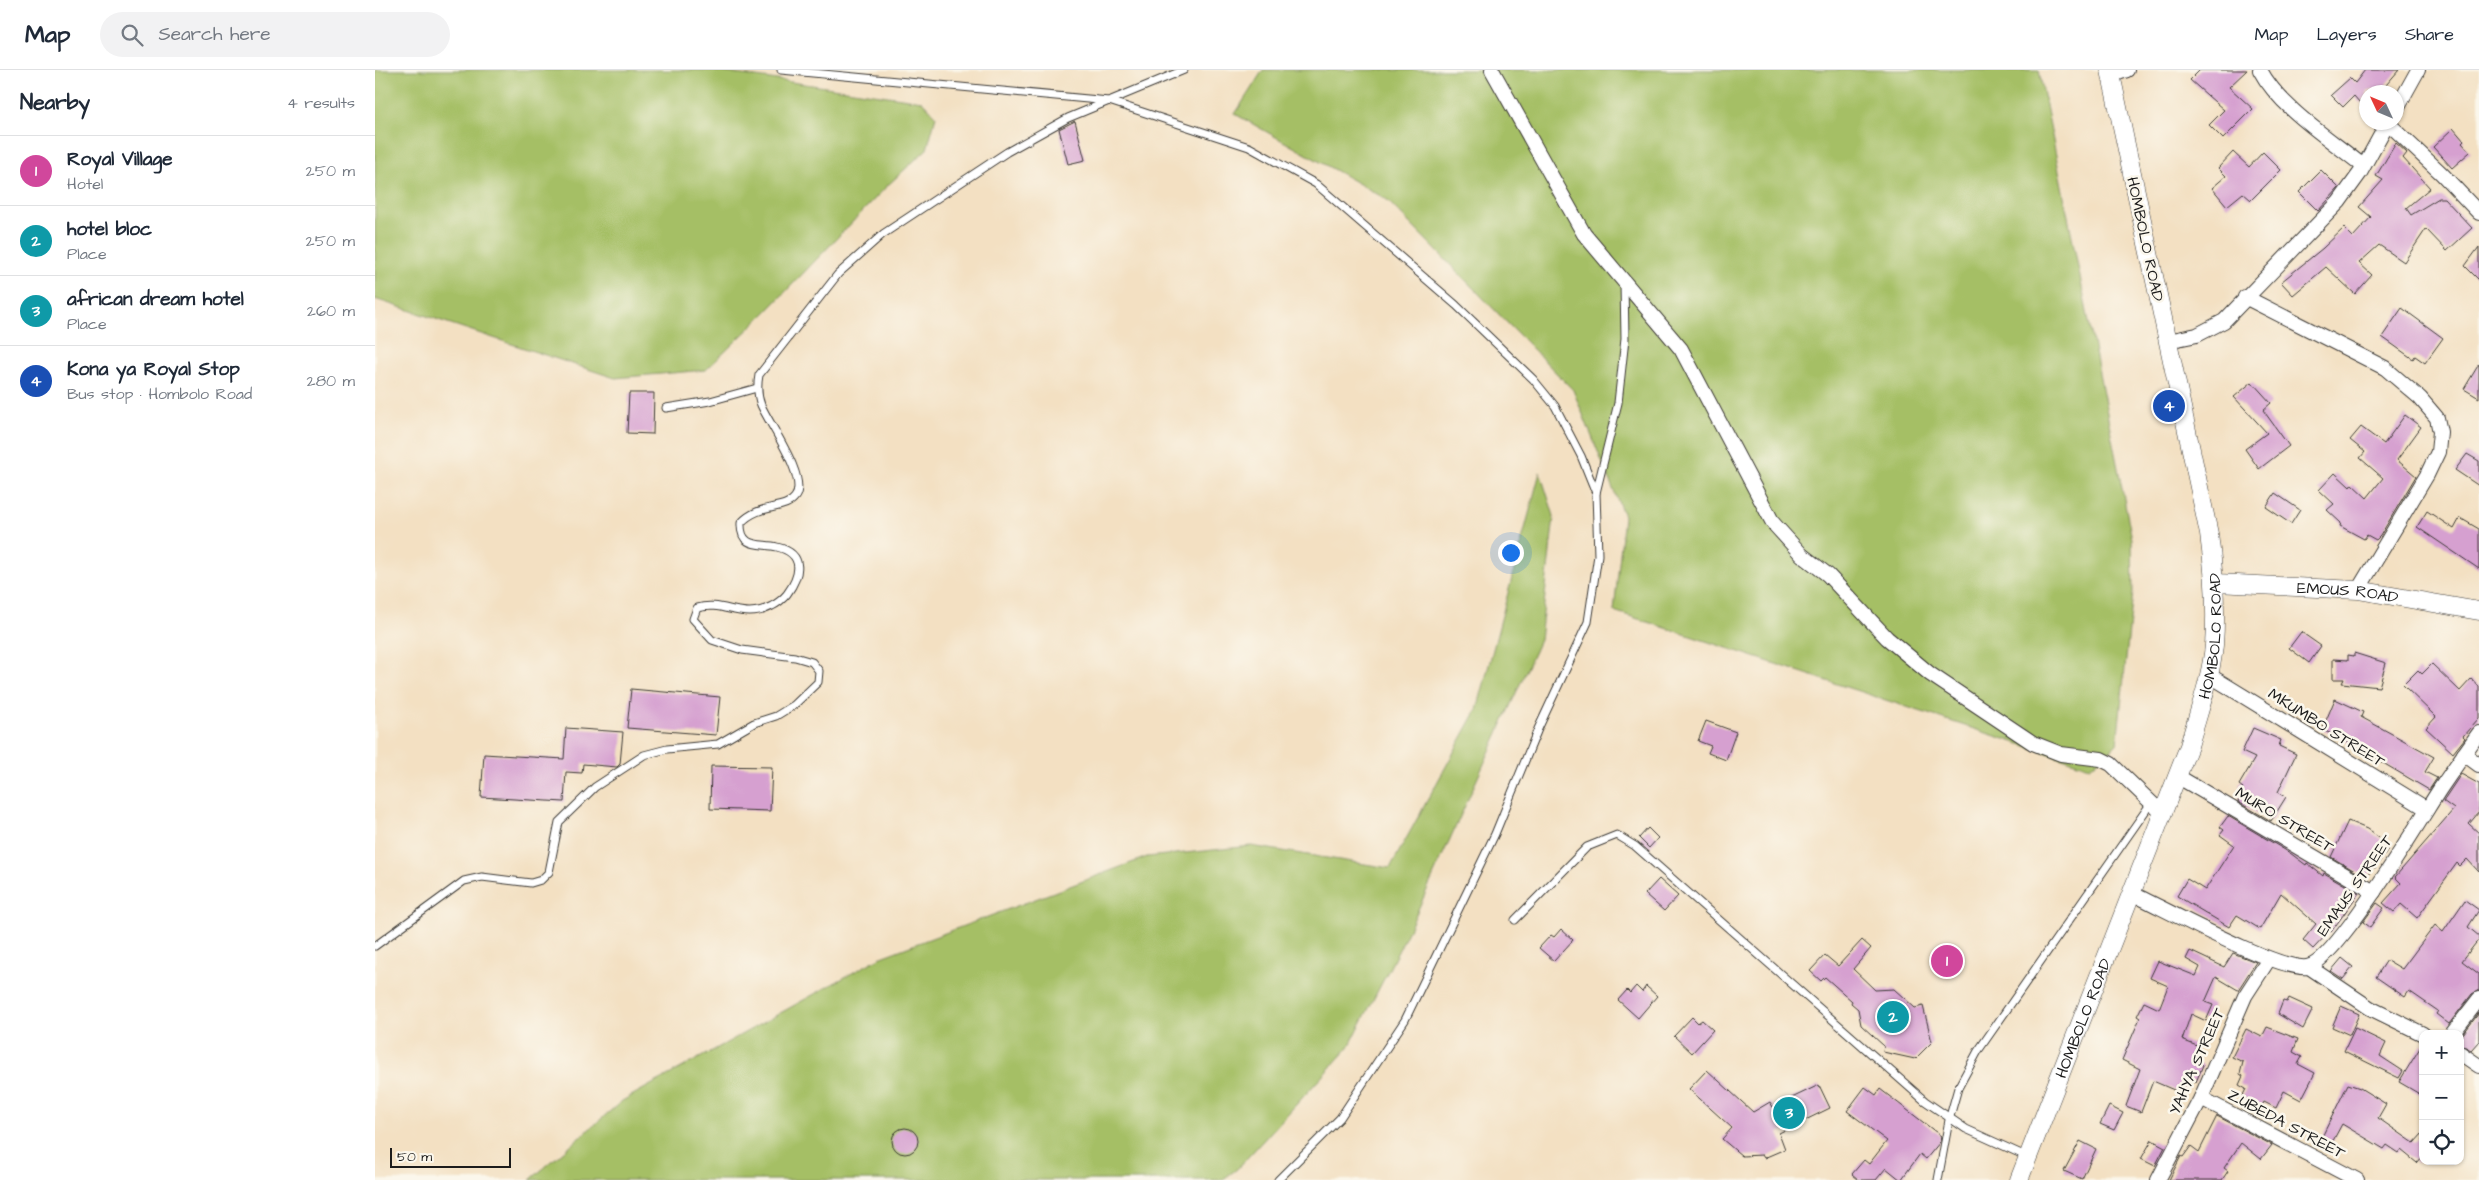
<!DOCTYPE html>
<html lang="en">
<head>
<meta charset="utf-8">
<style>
	body { margin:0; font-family:"Architects Daughter",sans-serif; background:#f2f2f3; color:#1f2937 }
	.controls { position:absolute; right:15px; bottom:15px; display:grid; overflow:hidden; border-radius:10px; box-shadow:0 1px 4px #0004 }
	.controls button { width:45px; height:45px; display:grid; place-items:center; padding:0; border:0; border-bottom:1px solid #e0e1e3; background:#fff; color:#1f2937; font:25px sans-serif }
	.compass { position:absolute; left:1984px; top:15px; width:45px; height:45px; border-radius:50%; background:#fff; box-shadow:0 1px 4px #0004; rotate:314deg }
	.scale { position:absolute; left:15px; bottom:12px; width:121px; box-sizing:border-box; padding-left:5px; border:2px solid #1c1c1c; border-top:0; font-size:14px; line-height:18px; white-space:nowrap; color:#1c1c1c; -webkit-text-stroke:4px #fbf7ec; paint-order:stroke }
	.you { position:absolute; left:1135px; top:482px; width:18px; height:18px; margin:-12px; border:4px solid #fff; border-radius:50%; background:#1a73e8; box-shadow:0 0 0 8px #1a73e833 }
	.badge { display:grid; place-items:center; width:32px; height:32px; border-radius:50%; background:#1f6fb2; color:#fff; font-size:16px; font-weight:700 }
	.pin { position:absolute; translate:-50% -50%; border:2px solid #fff; box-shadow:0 1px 5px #0006 }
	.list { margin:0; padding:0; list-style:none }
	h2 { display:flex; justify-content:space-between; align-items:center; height:65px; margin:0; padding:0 20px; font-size:21px }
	h2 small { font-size:16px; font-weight:400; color:#747a83 }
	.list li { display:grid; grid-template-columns:32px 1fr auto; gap:15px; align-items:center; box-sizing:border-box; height:70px; padding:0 20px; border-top:1px solid #e0e1e3 }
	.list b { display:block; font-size:19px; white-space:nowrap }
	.list p { margin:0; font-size:16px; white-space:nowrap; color:#747a83 }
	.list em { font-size:16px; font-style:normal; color:#747a83 }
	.icon { flex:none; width:28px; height:28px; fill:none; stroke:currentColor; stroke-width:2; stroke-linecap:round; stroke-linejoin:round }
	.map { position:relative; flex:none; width:2104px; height:1110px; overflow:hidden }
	header { display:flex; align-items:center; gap:30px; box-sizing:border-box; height:70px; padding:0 25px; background:#fff; border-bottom:1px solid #e0e1e3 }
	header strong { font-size:24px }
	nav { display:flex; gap:28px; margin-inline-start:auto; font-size:18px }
	.search { width:350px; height:45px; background:#f2f2f3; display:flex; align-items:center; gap:12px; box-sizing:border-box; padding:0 18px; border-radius:28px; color:#747a83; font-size:19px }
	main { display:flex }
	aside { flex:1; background:#fff }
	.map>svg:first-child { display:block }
	.green { fill:#a5bf65; stroke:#606e40 }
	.building { fill:#d6a0d0 }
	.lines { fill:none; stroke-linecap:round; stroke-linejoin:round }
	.service-casing { stroke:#3c3935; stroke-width:9 }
	.minor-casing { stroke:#3c3935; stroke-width:16 }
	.tertiary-casing { stroke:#3c3935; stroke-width:19 }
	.service { stroke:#fff; stroke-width:7 }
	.minor { stroke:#fff; stroke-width:14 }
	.tertiary { stroke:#fff; stroke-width:18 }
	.labels { text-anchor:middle; stroke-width:5; stroke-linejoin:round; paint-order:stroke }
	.street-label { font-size:16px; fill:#1c1c1c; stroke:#fbf7ec }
</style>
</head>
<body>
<header>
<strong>Map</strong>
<div class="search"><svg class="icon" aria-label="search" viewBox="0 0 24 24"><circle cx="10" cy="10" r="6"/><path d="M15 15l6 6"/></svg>Search here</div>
<nav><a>Map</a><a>Layers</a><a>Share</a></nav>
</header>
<main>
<aside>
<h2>Nearby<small>4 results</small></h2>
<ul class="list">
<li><span class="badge" style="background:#d1479c">1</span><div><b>Royal Village</b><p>Hotel</p></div><em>250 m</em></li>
<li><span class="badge" style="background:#0f9aa8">2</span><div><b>hotel bloc</b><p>Place</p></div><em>250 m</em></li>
<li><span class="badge" style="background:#0f9aa8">3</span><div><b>african dream hotel</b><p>Place</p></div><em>260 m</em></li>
<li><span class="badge" style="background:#1a4fb4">4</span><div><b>Kona ya Royal Stop</b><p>Bus stop · Hombolo Road</p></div><em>280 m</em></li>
</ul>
</aside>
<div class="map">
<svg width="2104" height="1110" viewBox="0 0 2104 1110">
	<rect width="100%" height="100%" fill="#fbf7ec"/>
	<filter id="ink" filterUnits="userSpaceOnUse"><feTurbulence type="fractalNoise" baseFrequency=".02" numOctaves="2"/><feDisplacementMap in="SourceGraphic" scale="10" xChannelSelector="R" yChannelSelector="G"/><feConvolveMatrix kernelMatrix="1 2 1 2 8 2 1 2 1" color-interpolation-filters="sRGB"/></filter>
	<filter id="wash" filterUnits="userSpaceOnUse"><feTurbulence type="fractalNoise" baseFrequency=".0096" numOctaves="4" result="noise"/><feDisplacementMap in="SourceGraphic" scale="20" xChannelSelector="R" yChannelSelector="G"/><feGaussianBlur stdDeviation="1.12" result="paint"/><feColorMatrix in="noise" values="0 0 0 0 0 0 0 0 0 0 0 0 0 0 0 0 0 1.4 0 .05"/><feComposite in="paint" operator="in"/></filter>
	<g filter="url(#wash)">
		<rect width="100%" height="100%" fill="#f3e0c2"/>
		<g class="green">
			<polygon points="0,0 333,0 547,31 561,46 552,79 513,115 390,243 331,300 240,308 0,229"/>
			<polygon points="888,0 1664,0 1757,469 1758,522 1742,674 1715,697 1239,541 1249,446 1198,320 1011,129 860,44"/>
			<polygon points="1165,402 1179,446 1165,570 1032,864 974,977 862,1099 847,1110 155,1110 247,1031 506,887 772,787 876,776 1015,798 1102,640"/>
		</g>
		<g id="blocks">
			<g class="building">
				<polygon points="1825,0 1872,0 1854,17 1878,39 1848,69 1834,55 1849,40 1815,10"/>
				<polygon points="1990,0 2024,0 2005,22 1998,19 1992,22 1992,26 1985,33 1979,26 1968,37 1956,25 1975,8 1980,13"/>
				<polygon points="700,51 710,90 693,94 684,59"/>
				<polygon points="2078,58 2089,71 2087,73 2095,82 2077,98 2058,77"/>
				<polygon points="2021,73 2032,83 2028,88 2055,118 2031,138 2036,145 2064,128 2069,128 2097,158 2072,181 2051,159 2029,192 2004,175 1984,193 1997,205 1980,224 1951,197 1918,225 1906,212 1948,178 1969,158 1978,167 1996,147 1984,137 2008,110 2001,106"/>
				<polygon points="1858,82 1874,97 1888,82 1906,100 1876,130 1868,123 1852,136 1837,118 1851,106 1843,98"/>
				<polygon points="1946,100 1964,118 1943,141 1924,122"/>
				<polygon points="2104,177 2104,210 2090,196"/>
				<polygon points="2027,238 2068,268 2050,293 2040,286 2038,289 2007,267"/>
				<polygon points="2104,294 2104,328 2089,319"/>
				<polygon points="1877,312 1896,333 1888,340 1914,376 1884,399 1870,379 1892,363 1859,327"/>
				<polygon points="254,323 279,323 278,364 252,363"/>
				<polygon points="2030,345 2046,357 2022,390 2041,406 2005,466 2001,470 1992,465 1989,469 1965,456 1966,453 1952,440 1959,434 1944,420 1960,403 1975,417 1977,414 1992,428 2008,408 1985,388 1990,382 1975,370 1986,357 2009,374"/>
				<polygon points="2092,384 2104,391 2104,416 2080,400"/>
				<polygon points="1900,423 1925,440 1916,454 1891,437"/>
				<polygon points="2052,441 2079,459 2085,448 2104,459 2104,499 2042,457"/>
				<polygon points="1926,562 1946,576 1934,593 1914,578"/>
				<polygon points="1979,583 2011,593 2004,617 1967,613 1969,609 1958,609 1958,589 1973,590 1973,585 1979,586"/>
				<polygon points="2057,594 2085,621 2096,609 2104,616 2104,648 2088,666 2090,668 2078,683 2051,658 2061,647 2028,615 2043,600 2047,604"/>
				<polygon points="256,619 345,627 341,665 252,658"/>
				<polygon points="1960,629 1988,642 1986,647 2059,687 2050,702 2062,708 2054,720 1962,666 1947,660"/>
				<polygon points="1331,651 1361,662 1351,690 1333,683 1336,676 1323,671"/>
				<polygon points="191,658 248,662 245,694 242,697 208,694 207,703 191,702 189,732 106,727 109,684 189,689"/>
				<polygon points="1878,658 1906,670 1904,676 1921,684 1903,722 1911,727 1896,751 1863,732 1865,728 1863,726 1868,718 1864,715 1880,688 1867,682"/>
				<polygon points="336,696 397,697 395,741 335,739"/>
				<polygon points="2086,704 2104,714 2104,742 2094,754 2104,763 2104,802 2092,789 2085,796 2082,793 2042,848 2026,834 2019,842 2008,833 2026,813 2020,807 2079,739 2068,731"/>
				<polygon points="1853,746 1915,783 1931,795 1932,793 1948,806 1949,803 1984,823 1956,862 1955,861 1938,879 1928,870 1941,854 1906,823 1885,859 1862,845 1854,857 1802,826 1812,809 1830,820 1859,775 1845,765 1849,760 1845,757"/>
				<polygon points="1973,751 1992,759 2015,776 2000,798 1997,797 1992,808 1956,787"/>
				<polygon points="1273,758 1283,768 1274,778 1264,768"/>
				<polygon points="1284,809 1303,826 1289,841 1270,824"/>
				<polygon points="2090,830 2104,840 2093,857 2104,866 2104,869 2087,891 2104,904 2104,920 2097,924 2074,954 2061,944 2063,941 2034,921 2030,927 2001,907 2012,890 2027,899 2060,855 2068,862"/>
				<polygon points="2002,833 2009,838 1995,857 1988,852"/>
				<polygon points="1186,859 1198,870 1179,891 1164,878 1176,865 1179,867"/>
				<polygon points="1487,870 1496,878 1478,899 1500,920 1519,919 1540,938 1548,936 1557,972 1540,989 1508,982 1509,976 1486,955 1483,939 1476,933 1477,931 1450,907 1446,911 1435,901 1450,885 1463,896"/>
				<polygon points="1815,881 1849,897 1858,883 1881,892 1863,920 1841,907 1830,932 1838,935 1831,951 1816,944 1807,970 1822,976 1818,990 1828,995 1821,1012 1813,1008 1806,1023 1778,1011 1766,1042 1751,1036 1765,999 1747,990 1765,948 1762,946 1769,932 1784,939 1793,916 1775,908 1783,891 1821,906 1825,897 1811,889"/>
				<polygon points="1967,888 1978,897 1968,909 1956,901"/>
				<polygon points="1261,916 1267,922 1271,916 1282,926 1263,948 1243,930 1252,920 1255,923"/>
				<polygon points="1914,928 1938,939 1928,959 1903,944 1908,931 1912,932"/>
				<polygon points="1966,936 1984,944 1975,965 1957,957"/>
				<polygon points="2104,943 2104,971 2096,980 2085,974 2085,968"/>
				<polygon points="1317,947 1323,953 1327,950 1338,960 1317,983 1299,966"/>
				<polygon points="1892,957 1923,969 1918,982 1927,987 1923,994 1940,1003 1926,1030 1909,1021 1901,1038 1889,1032 1886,1037 1867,1027 1871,1019 1864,1015 1868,1006 1865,1004 1868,992 1857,987 1871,959 1887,967"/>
				<polygon points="1980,958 2011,973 2005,986 2028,1001 2024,1008 1969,981"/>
				<polygon points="2048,973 2048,1026 2024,1012"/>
				<polygon points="1332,1000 1378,1042 1395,1032 1398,1037 1444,1015 1455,1038 1404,1063 1410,1079 1389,1088 1387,1085 1367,1086 1347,1069 1357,1058 1314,1019"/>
				<polygon points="1973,1014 1985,1018 2011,1034 2003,1048 2039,1073 2048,1063 2048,1086 2042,1093 2026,1080 2024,1083 2012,1075 2009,1079 1967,1054 1953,1080 1943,1075"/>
				<polygon points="1490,1017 1501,1025 1505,1019 1566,1066 1565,1072 1551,1089 1545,1084 1526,1110 1511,1098 1501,1110 1484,1110 1477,1104 1489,1090 1494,1094 1512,1071 1472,1041"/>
				<polygon points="1734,1036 1748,1043 1739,1060 1725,1054"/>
				<polygon points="1842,1046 1897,1075 1886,1089 1866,1073 1849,1098 1853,1101 1847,1110 1794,1110 1806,1086 1808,1087 1816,1076 1824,1082"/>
				<circle cx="530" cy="1071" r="13"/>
				<polygon points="1777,1070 1790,1077 1780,1096 1766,1089"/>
				<polygon points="1705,1071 1721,1079 1707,1109 1689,1101"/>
			</g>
		</g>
	</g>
	<g filter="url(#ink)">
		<use href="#blocks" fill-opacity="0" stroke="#3c3935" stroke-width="1"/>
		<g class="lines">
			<defs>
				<g id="service">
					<polyline points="406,0 734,31 809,0"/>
					<polyline points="291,338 335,331 382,318"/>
					<polyline points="1221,423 1243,333 1250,269 1249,214"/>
					<polyline points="1140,850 1212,777 1242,765 1260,776 1550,1031 1591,1059 1653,1087"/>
					<path d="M0,876L89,811L107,807L156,813L166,810L174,802L184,752L220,717L269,685L292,679L343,674L379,653L401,646L419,635L443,612L444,601L437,592L420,587L367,580L337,570L318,549L322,538C349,530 368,552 397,536C403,533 407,530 412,524C425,506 431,484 402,477C385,473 365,479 366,453C384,433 410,441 420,427C434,409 394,354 386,335C382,325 382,316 384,305L463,204L508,164L632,82L693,48L734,31L874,77L941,114L1081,235L1158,309L1180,336L1206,386L1221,423L1223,485L1213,552L1163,659L1120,764L1030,950L965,1048L903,1110"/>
					<polyline points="1563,1110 1574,1050 1583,1018 1603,981 1776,733"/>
				</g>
				<g id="minor">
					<polyline points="1117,0 1209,164 1306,279 1398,453 1427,485 1453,505 1512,568 1555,604 1658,673 1686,684 1726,689 1736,694 1788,744"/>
					<path d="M1885,0C1905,38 1955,69 1988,96"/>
					<polyline points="1736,5 1752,0"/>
					<polyline points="2022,38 2043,0"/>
					<polyline points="2013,53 2067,104 2104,143"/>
					<polyline points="1870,227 2010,298 2045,328 2062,348 2065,362 2063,382 2052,405 1983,520"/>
					<polyline points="1793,271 1822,265 1849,251 1964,132 1985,103 2013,52"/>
					<polyline points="1834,605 2052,739"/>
					<polyline points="2089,684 2104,695"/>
					<polyline points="1802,706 1999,822"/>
					<path d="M1758,824C1790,839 1903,901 1932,897C1960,893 2046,748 2065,719C2078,700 2091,681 2104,663"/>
					<polyline points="1934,897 1995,938 2048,964"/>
					<polyline points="2077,964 2104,929"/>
					<polyline points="2085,983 2104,996"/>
					<polyline points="1826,1028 1982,1110"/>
					<polyline points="1783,1110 1826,1028 1870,926 1894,889"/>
				</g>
				<g id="tertiary">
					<path id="s1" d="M1841,513L1983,520L2104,541"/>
					<path id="s2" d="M1644,1110L1814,676C1823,643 1836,609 1839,575C1842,537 1839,501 1834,464L1735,0"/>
				</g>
			</defs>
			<use href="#service" class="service-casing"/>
			<use href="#minor" class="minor-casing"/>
			<use href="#tertiary" class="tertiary-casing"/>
			<use href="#service" class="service"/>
			<use href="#minor" class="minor"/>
			<use href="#tertiary" class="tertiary"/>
		</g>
	</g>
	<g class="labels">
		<g class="street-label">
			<text transform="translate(1771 169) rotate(78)" y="6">HOMBOLO ROAD</text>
			<text dy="6" stroke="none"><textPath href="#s1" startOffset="132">EMOUS ROAD</textPath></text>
			<text dy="6" stroke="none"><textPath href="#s2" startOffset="579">HOMBOLO ROAD</textPath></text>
			<text transform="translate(1952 657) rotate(32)" y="6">MKUMBO STREET</text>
			<text transform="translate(1910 749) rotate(31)" y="6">MURO STREET</text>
			<text transform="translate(1979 815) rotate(-55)" y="6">EMAUS STREET</text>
			<text dy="6" stroke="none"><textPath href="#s2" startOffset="174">HOMBOLO ROAD</textPath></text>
			<text transform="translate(1821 991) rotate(-66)" y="6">YAHYA STREET</text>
			<text transform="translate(1912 1053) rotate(28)" y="6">ZUBEDA STREET</text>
		</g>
	</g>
</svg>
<div class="controls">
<button>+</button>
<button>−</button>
<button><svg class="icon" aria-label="locate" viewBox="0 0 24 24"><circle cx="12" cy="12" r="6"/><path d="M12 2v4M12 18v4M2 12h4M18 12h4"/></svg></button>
</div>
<svg class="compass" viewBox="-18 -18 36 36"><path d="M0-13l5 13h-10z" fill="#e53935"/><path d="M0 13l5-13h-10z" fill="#747a83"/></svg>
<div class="scale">50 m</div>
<div class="you"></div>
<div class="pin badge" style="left:1572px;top:891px;background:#d1479c">1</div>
<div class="pin badge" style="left:1518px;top:947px;background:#0f9aa8">2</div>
<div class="pin badge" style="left:1414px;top:1043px;background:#0f9aa8">3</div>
<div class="pin badge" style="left:1794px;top:336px;background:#1a4fb4">4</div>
</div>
</main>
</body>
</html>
